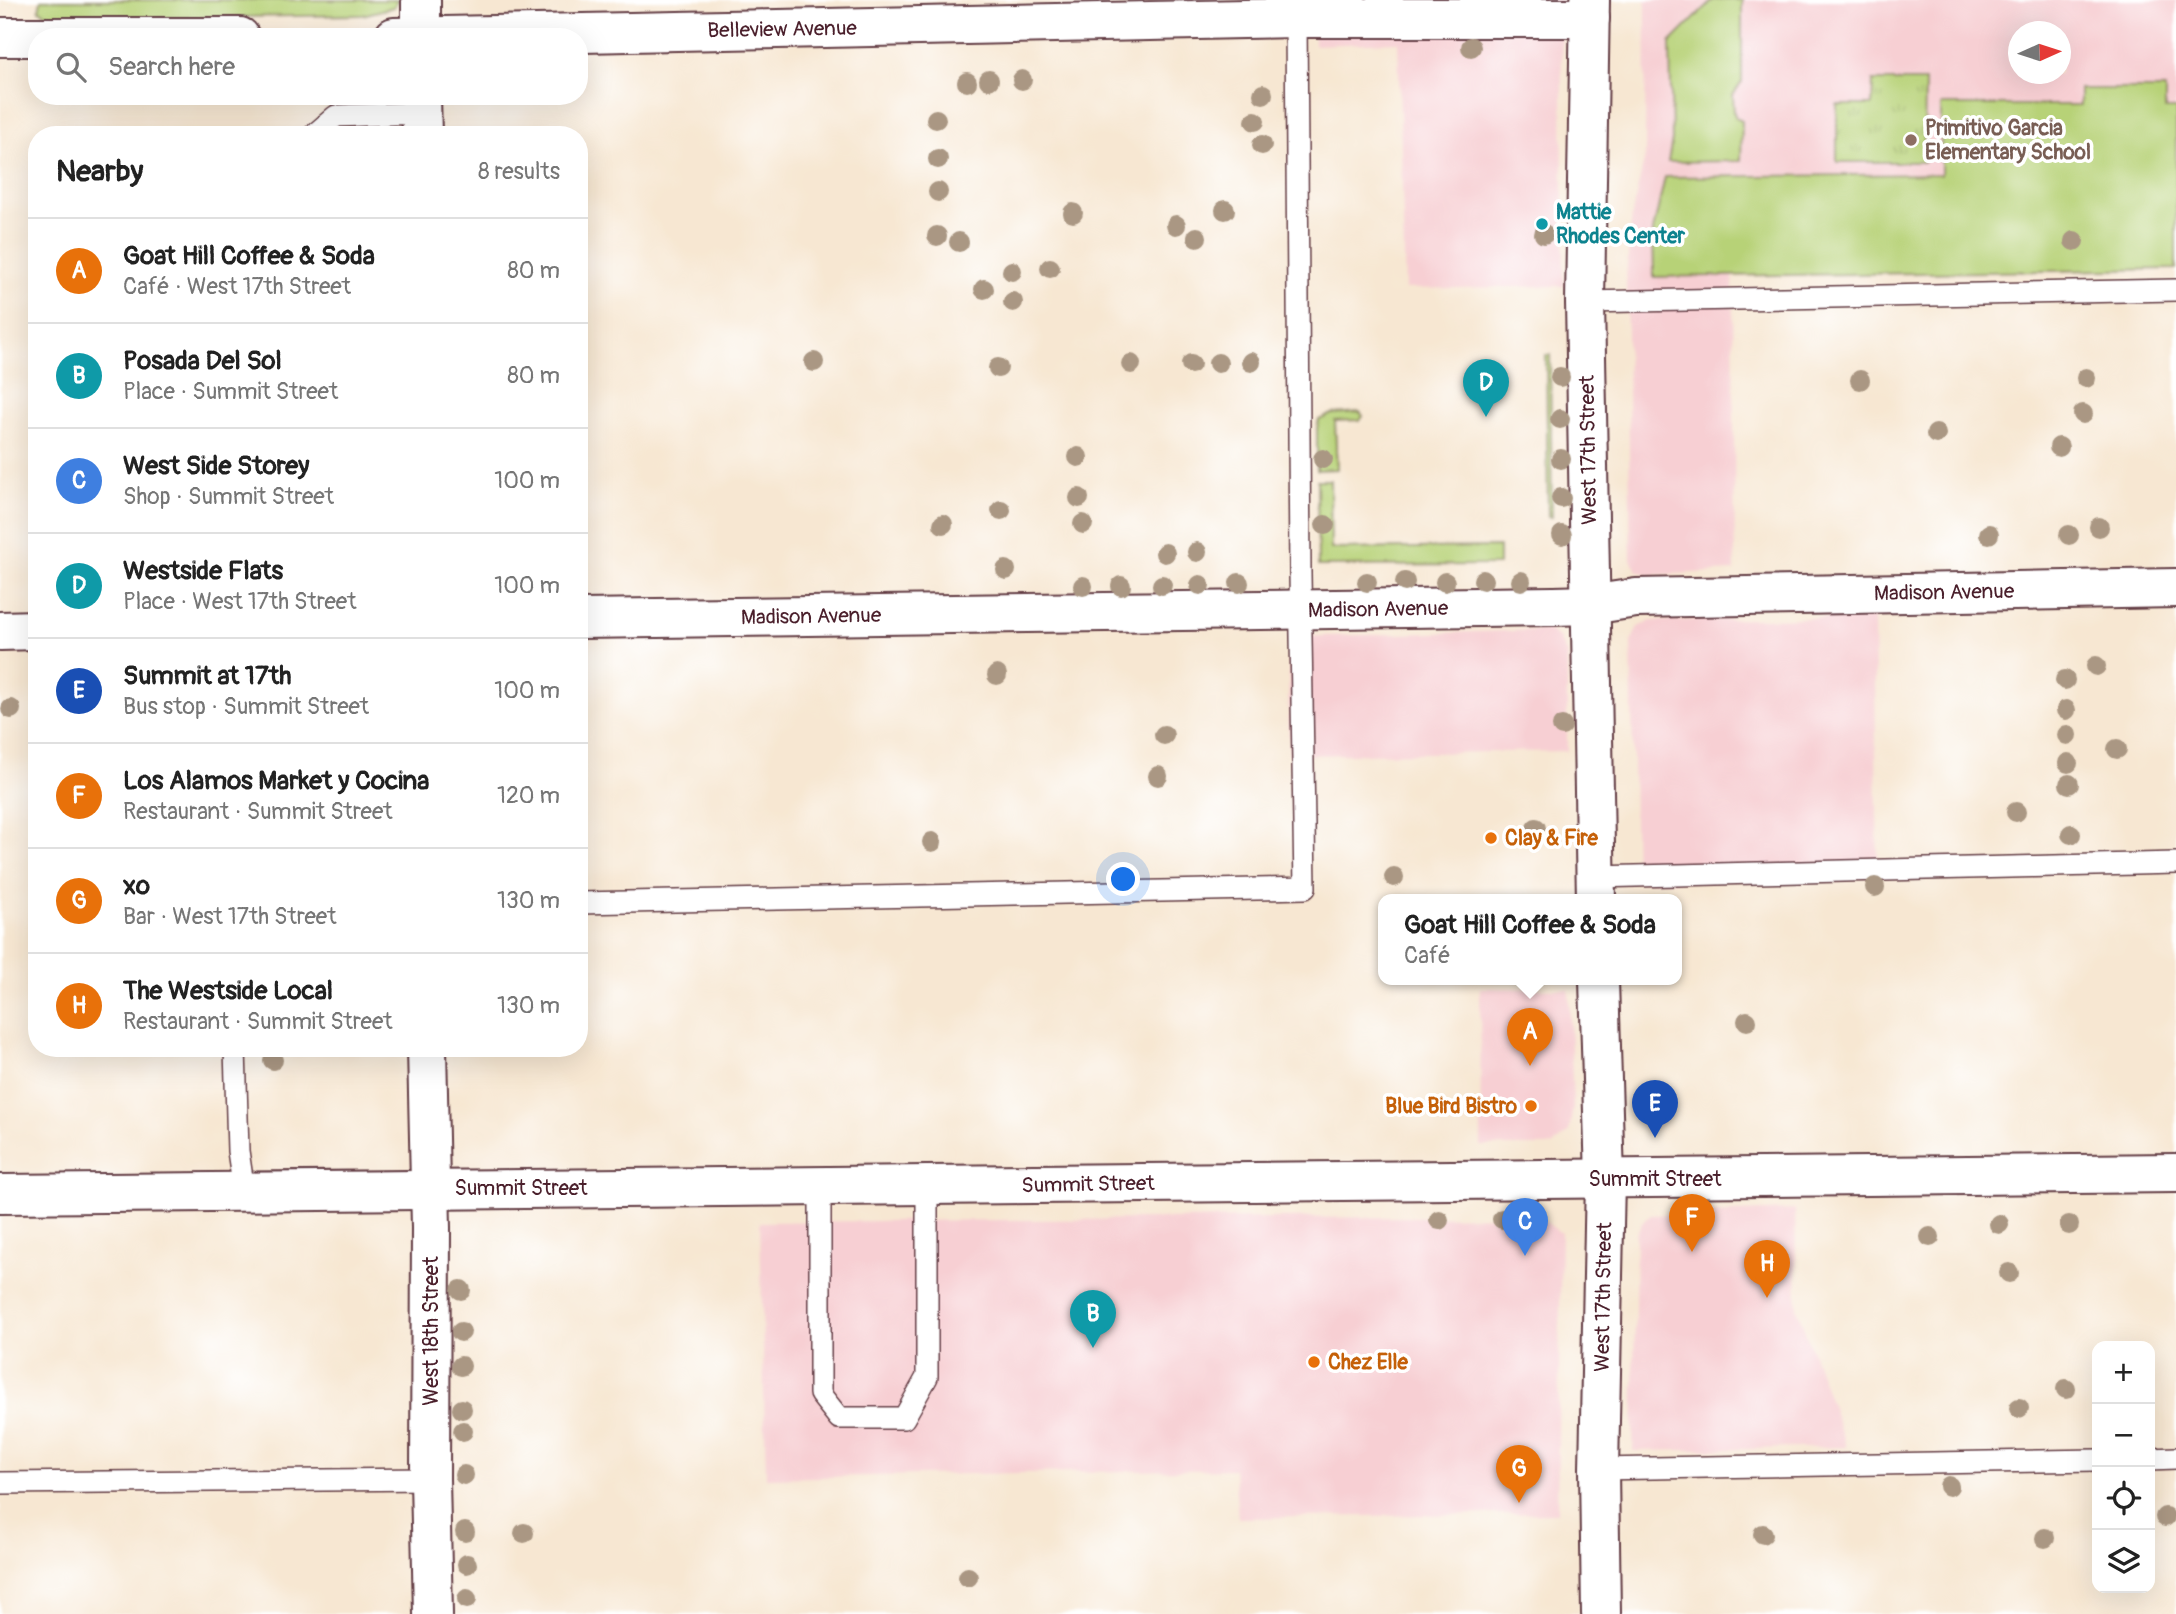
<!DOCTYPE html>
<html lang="en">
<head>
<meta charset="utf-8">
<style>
	body { margin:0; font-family:Pangolin,sans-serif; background:#f6f6f6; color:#222 }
	.controls { position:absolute; right:21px; bottom:21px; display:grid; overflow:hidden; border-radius:14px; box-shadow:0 7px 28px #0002 }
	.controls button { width:63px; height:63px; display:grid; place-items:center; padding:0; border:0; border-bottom:2px solid #e0e0e0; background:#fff; color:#222; font:35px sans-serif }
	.compass { position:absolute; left:2008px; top:21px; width:63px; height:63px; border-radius:50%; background:#fff; box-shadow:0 7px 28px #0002; rotate:87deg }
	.you { position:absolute; left:1124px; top:880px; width:24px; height:24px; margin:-18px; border:5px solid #fff; border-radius:50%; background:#1a73e8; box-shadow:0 0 0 10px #1a73e833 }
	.badge { display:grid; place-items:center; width:46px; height:46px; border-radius:50%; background:#c8321e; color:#fff; font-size:23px; font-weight:700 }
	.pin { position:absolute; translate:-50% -58px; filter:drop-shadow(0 2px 4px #0008) }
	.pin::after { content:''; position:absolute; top:37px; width:24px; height:21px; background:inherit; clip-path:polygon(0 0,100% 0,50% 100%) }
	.popup { position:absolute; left:1378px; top:894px; width:304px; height:91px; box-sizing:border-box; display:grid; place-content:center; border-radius:14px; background:#fff; filter:drop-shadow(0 2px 5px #0005); font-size:23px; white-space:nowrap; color:#767676 }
	.popup b { font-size:26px; color:#222 }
	.popup::after { content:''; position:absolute; left:50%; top:100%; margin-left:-14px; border:14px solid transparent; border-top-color:#fff }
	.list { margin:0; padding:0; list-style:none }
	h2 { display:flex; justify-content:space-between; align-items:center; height:91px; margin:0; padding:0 28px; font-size:30px }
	h2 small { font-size:23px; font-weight:400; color:#767676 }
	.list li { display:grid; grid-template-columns:46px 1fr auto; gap:21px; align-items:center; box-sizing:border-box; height:105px; padding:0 28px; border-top:2px solid #e0e0e0 }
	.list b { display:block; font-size:26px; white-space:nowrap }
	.list p { margin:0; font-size:23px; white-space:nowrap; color:#767676 }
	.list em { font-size:23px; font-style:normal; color:#767676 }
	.icon { flex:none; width:38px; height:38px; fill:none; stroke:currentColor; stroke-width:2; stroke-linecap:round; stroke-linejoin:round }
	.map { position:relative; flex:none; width:2176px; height:1614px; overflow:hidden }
	.search { position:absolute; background:#fff; box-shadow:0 7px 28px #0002; left:28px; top:28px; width:560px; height:77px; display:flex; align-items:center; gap:18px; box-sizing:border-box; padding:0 24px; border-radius:28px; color:#767676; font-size:26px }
	.panel { position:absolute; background:#fff; box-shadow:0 7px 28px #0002; left:28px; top:126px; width:560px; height:931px; border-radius:28px }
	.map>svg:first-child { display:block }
	.built { fill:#f7cfd3; fill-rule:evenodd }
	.grass { fill:#b7d277; stroke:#807851; stroke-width:2 }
	.park { fill:url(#park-tufts); stroke:#807851; stroke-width:2 }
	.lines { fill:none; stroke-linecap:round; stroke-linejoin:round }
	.service-casing { stroke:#643d44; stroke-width:24 }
	.minor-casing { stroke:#643d44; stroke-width:42 }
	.service { stroke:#fff; stroke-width:21 }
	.minor { stroke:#fff; stroke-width:38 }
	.tree { fill:#aa9783 }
	.education-dot { fill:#8d6e63; stroke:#fff; stroke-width:2.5 }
	.culture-dot { fill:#0f9aa8; stroke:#fff; stroke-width:2.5 }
	.food-dot { fill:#e8710a; stroke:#fff; stroke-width:2.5 }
	.labels { text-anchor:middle; stroke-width:7; stroke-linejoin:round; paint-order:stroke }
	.street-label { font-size:21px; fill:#4a1f2b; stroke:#fff }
	.education-label { font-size:21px; font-weight:bold; fill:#785e54; stroke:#fff; text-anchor:start }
	.culture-label { font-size:21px; font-weight:bold; fill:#0d838f; stroke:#fff; text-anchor:start }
	.food-label { font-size:21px; font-weight:bold; fill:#c56008; stroke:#fff; text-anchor:start }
</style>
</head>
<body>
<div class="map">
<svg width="2176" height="1614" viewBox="0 0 2176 1614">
	<defs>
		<pattern id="park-tufts" width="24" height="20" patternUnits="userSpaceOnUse" patternTransform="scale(1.75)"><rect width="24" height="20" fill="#b7d277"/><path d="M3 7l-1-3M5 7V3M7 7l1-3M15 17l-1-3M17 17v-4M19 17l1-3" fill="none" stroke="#9fb467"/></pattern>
	</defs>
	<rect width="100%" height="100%" fill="#fff"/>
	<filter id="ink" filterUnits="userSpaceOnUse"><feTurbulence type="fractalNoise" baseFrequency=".0143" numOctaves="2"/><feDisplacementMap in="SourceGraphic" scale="14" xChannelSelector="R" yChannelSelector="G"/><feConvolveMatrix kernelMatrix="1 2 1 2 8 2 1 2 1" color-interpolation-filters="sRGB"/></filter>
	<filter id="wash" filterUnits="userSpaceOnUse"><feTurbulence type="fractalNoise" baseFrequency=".00686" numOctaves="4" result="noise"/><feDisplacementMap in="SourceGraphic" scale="28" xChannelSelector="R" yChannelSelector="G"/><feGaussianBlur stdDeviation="1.57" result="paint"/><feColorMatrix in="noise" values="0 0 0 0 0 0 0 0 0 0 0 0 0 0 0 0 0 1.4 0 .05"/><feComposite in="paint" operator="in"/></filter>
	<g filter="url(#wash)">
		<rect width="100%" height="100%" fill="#f7e7d2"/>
		<g class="built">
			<polygon points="1313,0 1561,0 1564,286 1405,289 1398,42 1314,45"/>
			<path d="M1646,0H2176V269L1733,275L1735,571L1650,575L1637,571L1631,559L1626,278L1632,214L1645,156ZM2018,32H2060V74H2018Z"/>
			<polygon points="1874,617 1878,875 1635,882 1631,642 1638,627 1651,621"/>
			<polygon points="1548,630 1559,638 1567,656 1567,751 1289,755 1288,637"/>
			<polygon points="1480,988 1569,989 1573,1107 1569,1132 1552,1146 1481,1146"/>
			<polygon points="1795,1210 1797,1309 1846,1447 1633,1451 1636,1235 1642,1222 1651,1215"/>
			<polygon points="1537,1216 1561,1233 1557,1513 1238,1518 1234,1469 766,1478 760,1222"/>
		</g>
		<g class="grass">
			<polygon points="41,0 398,0 394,7 363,15 59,20 39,10"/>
			<polygon points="1713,0 1742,0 1742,82 1733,95 1734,113 1736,118 1742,121 1741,161 1668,162 1672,140 1670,43"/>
			<polygon points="2080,89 2165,89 2165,109 2176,109 2176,269 1654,277 1653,231 1665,177 1941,174 1941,105 2080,105"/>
			<polygon points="1546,355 1550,355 1552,517 1548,517"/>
			<polygon points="1360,412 1363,416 1360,420 1335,421 1337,469 1317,470 1317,428 1319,420 1332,414"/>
			<polygon points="1317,480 1330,480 1331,549 1499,547 1499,565 1318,566"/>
		</g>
		<polygon class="park" points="1873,81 1925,81 1924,162 1837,162 1837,105 1872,105"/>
	</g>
	<g filter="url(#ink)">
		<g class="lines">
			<defs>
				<g id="service">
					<polyline points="314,135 336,116 421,113"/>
					<polyline points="1585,302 2176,290"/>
					<polyline points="1595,877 2176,863"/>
					<polyline points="579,903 1305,888 1300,573 1296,18"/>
					<polyline points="235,1048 238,1151 244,1191"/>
					<polyline points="820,1186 820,1394 839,1418 904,1418 927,1377 927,1185"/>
					<polyline points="2150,1459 2176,1458"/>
					<polyline points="1599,1469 2097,1460"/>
					<polyline points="0,1483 430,1479"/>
				</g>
				<g id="minor">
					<polyline points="421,0 421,37"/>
					<polyline points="1590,0 1585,302 1596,900"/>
					<polyline points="0,37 240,37"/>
					<polyline points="394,37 1296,18 1590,18"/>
					<polyline points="421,96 422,135"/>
					<polyline points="579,619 1554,606 1590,605 1636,598 2176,588"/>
					<polyline points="0,631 37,630"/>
					<polyline points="1599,980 1605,1179 1599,1469 1601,1614"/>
					<polyline points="427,1048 431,1228 430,1479 433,1614"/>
					<polyline points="0,1194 2176,1173"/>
				</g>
			</defs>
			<use href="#service" class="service-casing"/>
			<use href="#minor" class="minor-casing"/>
			<use href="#service" class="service"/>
			<use href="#minor" class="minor"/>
		</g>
		<g class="tree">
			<circle cx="1471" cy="47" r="10"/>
			<circle cx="989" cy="80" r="10"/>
			<circle cx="1022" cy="80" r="10"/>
			<circle cx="967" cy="82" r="10"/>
			<circle cx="1263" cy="94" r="10"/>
			<circle cx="936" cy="119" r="10"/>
			<circle cx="1255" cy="121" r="10"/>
			<circle cx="1262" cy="145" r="10"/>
			<circle cx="938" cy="159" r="10"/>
			<circle cx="938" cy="192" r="10"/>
			<circle cx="1225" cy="210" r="10"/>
			<circle cx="1073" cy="213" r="10"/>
			<circle cx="1176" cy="225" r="10"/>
			<circle cx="1544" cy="234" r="10"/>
			<circle cx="937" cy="236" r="10"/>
			<circle cx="1197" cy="237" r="10"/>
			<circle cx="2074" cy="241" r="10"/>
			<circle cx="959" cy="242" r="10"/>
			<circle cx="1050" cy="268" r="10"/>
			<circle cx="1012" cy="271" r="10"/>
			<circle cx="984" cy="289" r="10"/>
			<circle cx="1013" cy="302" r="10"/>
			<circle cx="814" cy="362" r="10"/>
			<circle cx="1251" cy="362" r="10"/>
			<circle cx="1218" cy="363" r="10"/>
			<circle cx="1131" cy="364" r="10"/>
			<circle cx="1191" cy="364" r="10"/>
			<circle cx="998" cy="368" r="10"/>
			<circle cx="1560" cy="377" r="10"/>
			<circle cx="2086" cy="378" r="10"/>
			<circle cx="1860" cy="380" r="10"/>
			<circle cx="2083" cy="414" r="10"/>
			<circle cx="1560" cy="419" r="10"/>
			<circle cx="1936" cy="434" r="10"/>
			<circle cx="2059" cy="447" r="10"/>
			<circle cx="1078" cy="457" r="10"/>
			<circle cx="1323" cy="459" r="10"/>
			<circle cx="1561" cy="459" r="10"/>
			<circle cx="1079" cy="498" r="10"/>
			<circle cx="1561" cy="498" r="10"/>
			<circle cx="1001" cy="510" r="10"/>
			<circle cx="943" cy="524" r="10"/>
			<circle cx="1083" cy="524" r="10"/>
			<circle cx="1325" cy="525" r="10"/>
			<circle cx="2099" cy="527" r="10"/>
			<circle cx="1989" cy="534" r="10"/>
			<circle cx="1562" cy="535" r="10"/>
			<circle cx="2069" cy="535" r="10"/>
			<circle cx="1197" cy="552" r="10"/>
			<circle cx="1165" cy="553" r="10"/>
			<circle cx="1006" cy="570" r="10"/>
			<circle cx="1483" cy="580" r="10"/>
			<circle cx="1521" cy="581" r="10"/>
			<circle cx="1367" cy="582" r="10"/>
			<circle cx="1405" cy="582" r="10"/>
			<circle cx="1445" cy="582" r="10"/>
			<circle cx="1239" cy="583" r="10"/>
			<circle cx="1162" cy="585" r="10"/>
			<circle cx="1200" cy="585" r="10"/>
			<circle cx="1083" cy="586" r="10"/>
			<circle cx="1121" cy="586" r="10"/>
			<circle cx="2096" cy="666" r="10"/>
			<circle cx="997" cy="675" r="10"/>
			<circle cx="2065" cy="680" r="10"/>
			<circle cx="11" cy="709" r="10"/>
			<circle cx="2066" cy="710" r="10"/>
			<circle cx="1562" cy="726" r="10"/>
			<circle cx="1164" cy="735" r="10"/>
			<circle cx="2067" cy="735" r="10"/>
			<circle cx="2117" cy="749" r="10"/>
			<circle cx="2068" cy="763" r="10"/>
			<circle cx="1158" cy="776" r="10"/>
			<circle cx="2069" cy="784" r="10"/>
			<circle cx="2016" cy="812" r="10"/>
			<circle cx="1536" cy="828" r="10"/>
			<circle cx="2071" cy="834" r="10"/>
			<circle cx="932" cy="842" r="10"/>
			<circle cx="1394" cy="877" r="10"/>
			<circle cx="1875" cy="887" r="10"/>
			<circle cx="1747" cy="1021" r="10"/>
			<circle cx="273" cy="1060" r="10"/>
			<circle cx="1502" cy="1219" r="10"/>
			<circle cx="1439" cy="1220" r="10"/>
			<circle cx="1999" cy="1224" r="10"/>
			<circle cx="2069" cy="1225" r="10"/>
			<circle cx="1930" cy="1237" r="10"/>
			<circle cx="2009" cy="1273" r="10"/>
			<circle cx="461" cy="1290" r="10"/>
			<circle cx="461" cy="1332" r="10"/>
			<circle cx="461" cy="1366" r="10"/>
			<circle cx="2066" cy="1389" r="10"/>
			<circle cx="2019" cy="1408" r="10"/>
			<circle cx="462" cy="1409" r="10"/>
			<circle cx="463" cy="1431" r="10"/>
			<circle cx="464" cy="1475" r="10"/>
			<circle cx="1949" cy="1486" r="10"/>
			<circle cx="2165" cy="1517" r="10"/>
			<circle cx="465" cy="1532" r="10"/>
			<circle cx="524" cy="1533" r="10"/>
			<circle cx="1763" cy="1534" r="10"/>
			<circle cx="2045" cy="1538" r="10"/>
			<circle cx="467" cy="1564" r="10"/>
			<circle cx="968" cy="1577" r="10"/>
			<circle cx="467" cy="1599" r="10"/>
		</g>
	</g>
	<circle class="education-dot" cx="1911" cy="140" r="7"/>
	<circle class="culture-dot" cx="1542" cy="224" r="7"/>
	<g class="food-dot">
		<circle cx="1491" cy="838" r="7"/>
		<circle cx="1531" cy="1106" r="7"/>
		<circle cx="1314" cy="1362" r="7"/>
	</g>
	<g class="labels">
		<g class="street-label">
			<text transform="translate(782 29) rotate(-1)" y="7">Belleview Avenue</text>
			<text transform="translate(1588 450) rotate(-91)" y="7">West 17th Street</text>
			<text transform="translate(1944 592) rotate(-1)" y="7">Madison Avenue</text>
			<text transform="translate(1378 609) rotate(-1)" y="7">Madison Avenue</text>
			<text transform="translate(811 616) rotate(-1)" y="7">Madison Avenue</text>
			<text x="1655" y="1186">Summit Street</text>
			<text transform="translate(1088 1184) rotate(-1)" y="7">Summit Street</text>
			<text x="521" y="1195">Summit Street</text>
			<text transform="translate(1603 1297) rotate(-89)" y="7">West 17th Street</text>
			<text transform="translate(431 1331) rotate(-90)" y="7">West 18th Street</text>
		</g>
		<g class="education-label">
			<text x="1925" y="135">Primitivo Garcia<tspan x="1925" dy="24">Elementary School</tspan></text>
		</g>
		<g class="culture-label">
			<text x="1556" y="219">Mattie<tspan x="1556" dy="24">Rhodes Center</tspan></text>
		</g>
		<g class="food-label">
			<text x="1505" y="845">Clay &amp; Fire</text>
			<text x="1517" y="1113" text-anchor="end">Blue Bird Bistro</text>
			<text x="1328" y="1369">Chez Elle</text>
		</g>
	</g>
</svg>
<div class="controls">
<button>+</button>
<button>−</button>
<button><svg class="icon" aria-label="locate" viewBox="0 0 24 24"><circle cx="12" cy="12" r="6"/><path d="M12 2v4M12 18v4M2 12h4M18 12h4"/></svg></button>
<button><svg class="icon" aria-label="layers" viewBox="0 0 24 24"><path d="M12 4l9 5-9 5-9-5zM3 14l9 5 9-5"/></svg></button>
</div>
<svg class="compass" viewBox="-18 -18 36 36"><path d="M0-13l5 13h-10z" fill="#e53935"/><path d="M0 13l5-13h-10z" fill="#767676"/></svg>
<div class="you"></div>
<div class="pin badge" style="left:1530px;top:1066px;background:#e8710a">A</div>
<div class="popup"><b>Goat Hill Coffee &amp; Soda</b>Café</div>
<div class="pin badge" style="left:1093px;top:1348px;background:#0f9aa8">B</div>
<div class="pin badge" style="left:1525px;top:1256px;background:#3f7fe0">C</div>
<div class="pin badge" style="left:1486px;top:417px;background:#0f9aa8">D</div>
<div class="pin badge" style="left:1655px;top:1138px;background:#1a4fb4">E</div>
<div class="pin badge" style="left:1692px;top:1252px;background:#e8710a">F</div>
<div class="pin badge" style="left:1519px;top:1503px;background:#e8710a">G</div>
<div class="pin badge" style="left:1767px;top:1298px;background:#e8710a">H</div>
<div class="search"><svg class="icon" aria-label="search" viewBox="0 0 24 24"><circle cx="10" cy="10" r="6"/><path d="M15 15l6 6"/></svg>Search here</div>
<section class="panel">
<h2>Nearby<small>8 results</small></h2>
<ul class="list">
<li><span class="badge" style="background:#e8710a">A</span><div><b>Goat Hill Coffee &amp; Soda</b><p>Café · West 17th Street</p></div><em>80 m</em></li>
<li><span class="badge" style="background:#0f9aa8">B</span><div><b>Posada Del Sol</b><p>Place · Summit Street</p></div><em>80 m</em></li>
<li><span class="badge" style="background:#3f7fe0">C</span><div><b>West Side Storey</b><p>Shop · Summit Street</p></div><em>100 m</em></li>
<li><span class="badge" style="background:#0f9aa8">D</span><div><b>Westside Flats</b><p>Place · West 17th Street</p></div><em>100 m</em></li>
<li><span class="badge" style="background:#1a4fb4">E</span><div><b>Summit at 17th</b><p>Bus stop · Summit Street</p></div><em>100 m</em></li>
<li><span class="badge" style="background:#e8710a">F</span><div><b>Los Alamos Market y Cocina</b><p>Restaurant · Summit Street</p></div><em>120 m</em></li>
<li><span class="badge" style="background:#e8710a">G</span><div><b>xo</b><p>Bar · West 17th Street</p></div><em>130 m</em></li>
<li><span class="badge" style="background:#e8710a">H</span><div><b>The Westside Local</b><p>Restaurant · Summit Street</p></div><em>130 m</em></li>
</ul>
</section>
</div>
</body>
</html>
